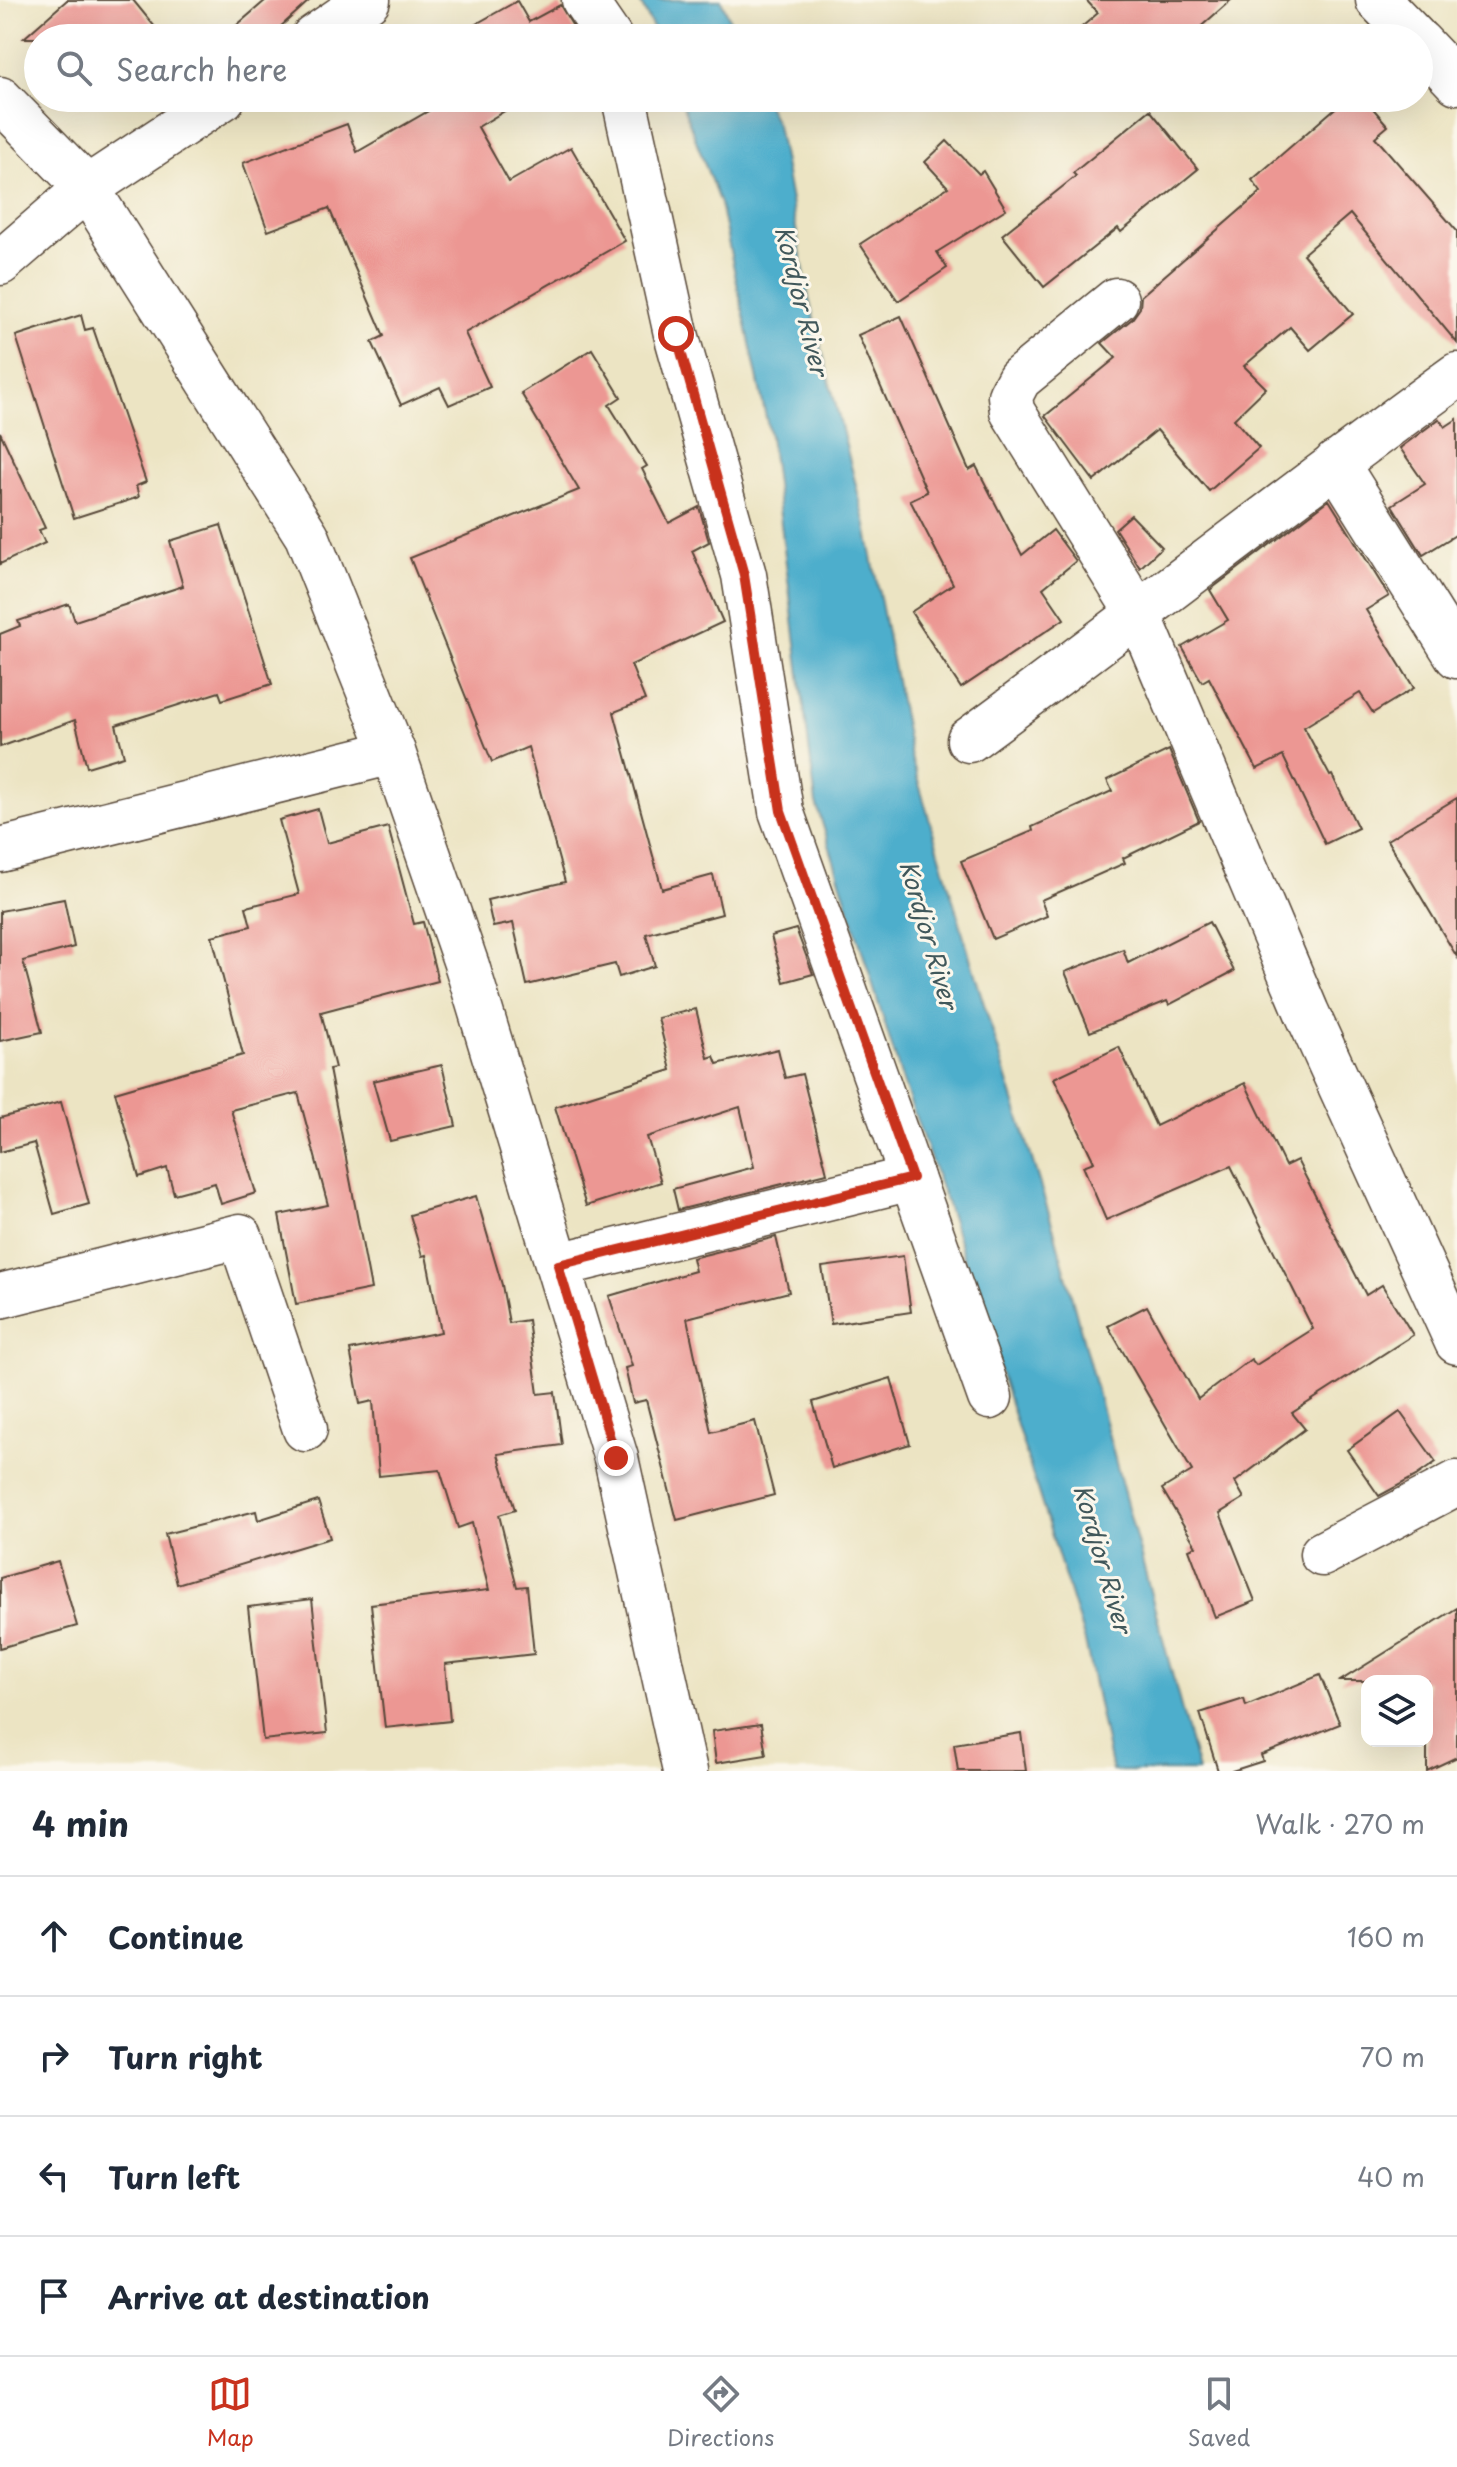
<!DOCTYPE html>
<html lang="en">
<head>
<meta charset="utf-8">
<style>
	body { margin:0; font-family:"Playpen Sans",sans-serif; background:#f6f6f7; color:#1f2937 }
	.controls { position:absolute; right:24px; bottom:24px; display:grid; overflow:hidden; border-radius:16px; box-shadow:0 8px 32px #0002 }
	.controls button { width:72px; height:72px; display:grid; place-items:center; padding:0; border:0; border-bottom:2px solid #e0e1e3; background:#fff; color:#1f2937; font:40px sans-serif }
	.stop { position:absolute; width:24px; height:24px; margin:-18px; border:6px solid #c8321e; border-radius:50%; background:#fff }
	.stop.end { background:#c8321e; border-color:#fff; box-shadow:0 2px 8px #0008 }
	.list { margin:0; padding:0; list-style:none }
	h2 { display:flex; justify-content:space-between; align-items:center; height:104px; margin:0; padding:0 32px; font-size:34px }
	h2 small { font-size:26px; font-weight:400; color:#747a83 }
	.list li { display:grid; grid-template-columns:52px 1fr auto; gap:24px; align-items:center; box-sizing:border-box; height:120px; padding:0 32px; border-top:2px solid #e0e1e3 }
	.list b { display:block; font-size:30px; white-space:nowrap }
	.list em { font-size:26px; font-style:normal; color:#747a83 }
	.icon { flex:none; width:44px; height:44px; fill:none; stroke:currentColor; stroke-width:2; stroke-linecap:round; stroke-linejoin:round }
	.map { position:relative; flex:none; width:1457px; height:1771px; overflow:hidden }
	.search { position:absolute; background:#fff; box-shadow:0 8px 32px #0002; left:24px; right:24px; top:24px; height:88px; display:flex; align-items:center; gap:20px; box-sizing:border-box; padding:0 28px; border-radius:44px; color:#747a83; font-size:30px }
	.sheet { height:584px; background:#fff }
	nav { display:flex; justify-content:space-around; align-items:center; box-sizing:border-box; height:112px; border-top:2px solid #e0e1e3; background:#fff; font-size:22px; color:#747a83 }
	nav a { display:grid; justify-items:center; gap:4px }
	nav .on { color:#c8321e }
	.map>svg:first-child { display:block }
	.water { fill:#4daecc; stroke:#446c75; stroke-width:2 }
	.building { fill:#ec9793 }
	.lines { fill:none; stroke-linecap:round; stroke-linejoin:round }
	.minor-casing { stroke:#564637; stroke-width:47 }
	.major-casing { stroke:#564637; stroke-width:47 }
	.minor { stroke:#fff; stroke-width:44 }
	.major { stroke:#fff; stroke-width:44 }
	.route { stroke:#c8321e; stroke-width:10 }
	.labels { text-anchor:middle; stroke-width:6; stroke-linejoin:round; paint-order:stroke }
	.water-label { font-size:24px; font-style:italic; fill:#41585b; stroke:#fbf7ec }
</style>
</head>
<body>
<div class="map">
<svg width="1457" height="1771" viewBox="0 0 1457 1771">
	<rect width="100%" height="100%" fill="#fbf7ec"/>
	<filter id="ink" filterUnits="userSpaceOnUse"><feTurbulence type="fractalNoise" baseFrequency=".0125" numOctaves="2"/><feDisplacementMap in="SourceGraphic" scale="16" xChannelSelector="R" yChannelSelector="G"/><feConvolveMatrix kernelMatrix="1 2 1 2 8 2 1 2 1" color-interpolation-filters="sRGB"/></filter>
	<filter id="wash" filterUnits="userSpaceOnUse"><feTurbulence type="fractalNoise" baseFrequency=".006" numOctaves="4" result="noise"/><feDisplacementMap in="SourceGraphic" scale="32" xChannelSelector="R" yChannelSelector="G"/><feGaussianBlur stdDeviation="1.8" result="paint"/><feColorMatrix in="noise" values="0 0 0 0 0 0 0 0 0 0 0 0 0 0 0 0 0 1.4 0 .05"/><feComposite in="paint" operator="in"/></filter>
	<g filter="url(#wash)">
		<rect width="100%" height="100%" fill="#ece4c3"/>
		<g class="water">
			<polygon points="639,0 721,0 738,38 658,38"/>
			<polygon points="680,98 764,98 777,125 809,299 865,521 911,757 979,988 1054,1230 1198,1771 1112,1771 1085,1641 951,1216 903,1082 816,803 770,436 720,204"/>
		</g>
		<g id="blocks">
			<g class="building">
				<polygon points="67,0 133,0 164,38 24,38"/>
				<polygon points="266,0 310,0 268,38 222,38"/>
				<polygon points="1086,0 1231,0 1188,38 1069,38 1098,13"/>
				<polygon points="517,1 529,22 560,5 580,38 451,38"/>
				<polygon points="451,98 526,98 478,127 509,182 571,147 625,241 465,333 490,387 449,405 440,387 401,405 372,342 384,336 329,208 268,231 243,163 347,124 357,152"/>
				<polygon points="1347,98 1364,98 1388,126 1375,137 1457,231 1457,343 1350,214 1303,254 1353,314 1310,350 1290,327 1244,366 1266,388 1234,419 1259,448 1209,491 1157,430 1094,481 1045,416 1116,358 1102,343 1132,319 1140,308 1141,296 1261,192 1252,180"/>
				<polygon points="1150,110 1198,169 1121,232 1118,228 1044,287 1002,235 1076,176 1073,173"/>
				<polygon points="947,141 979,174 983,171 1006,209 937,252 947,268 898,301 860,244 948,187 925,162"/>
				<polygon points="81,315 85,330 93,328 146,482 136,486 139,497 74,518 16,336"/>
				<polygon points="901,316 969,470 976,466 1022,555 1053,530 1076,561 1043,588 1064,619 961,688 911,612 953,584 910,500 927,492 858,335"/>
				<polygon points="592,349 621,397 609,405 647,466 642,469 669,523 699,507 709,542 692,551 723,622 631,665 645,700 614,712 662,889 713,875 722,914 646,934 655,966 619,977 615,964 527,985 513,923 493,927 487,900 565,882 528,747 492,762 410,558 579,490 521,393"/>
				<polygon points="1439,419 1445,427 1457,419 1457,534 1423,555 1392,505 1425,484 1400,448"/>
				<polygon points="0,432 45,528 39,530 45,543 0,564"/>
				<polygon points="1329,500 1389,596 1366,610 1414,688 1373,713 1360,693 1304,727 1330,776 1332,775 1358,828 1325,844 1283,756 1257,769 1209,678 1202,682 1182,647 1228,620 1210,590"/>
				<polygon points="1131,515 1162,547 1140,568 1115,529"/>
				<polygon points="221,525 272,684 222,700 219,692 116,725 124,756 87,767 75,720 0,747 0,634 20,626 18,621 69,604 75,621 183,586 170,541"/>
				<polygon points="1169,750 1199,821 1123,858 1125,863 1041,900 1047,916 993,939 961,861 1033,831 1032,827 1112,791 1107,780"/>
				<polygon points="1457,798 1457,957 1387,840"/>
				<polygon points="318,809 327,843 388,827 414,924 423,922 438,981 321,1012 335,1068 329,1069 371,1289 296,1304 279,1215 328,1205 298,1093 231,1110 256,1193 221,1204 215,1183 174,1194 167,1168 139,1177 115,1092 243,1055 212,936 251,926 246,907 299,894 279,820"/>
				<polygon points="64,899 74,947 23,961 42,1032 0,1041 0,911"/>
				<polygon points="1209,922 1234,971 1169,1005 1167,1001 1090,1032 1065,972 1123,949 1128,963"/>
				<polygon points="796,929 813,974 784,982 771,936"/>
				<polygon points="696,1009 708,1058 714,1056 717,1064 778,1049 785,1078 802,1074 827,1173 678,1210 673,1189 754,1167 740,1107 647,1137 661,1182 586,1206 555,1107 671,1070 658,1018"/>
				<polygon points="1119,1047 1156,1126 1245,1083 1285,1166 1297,1160 1366,1295 1382,1285 1413,1335 1292,1413 1305,1429 1235,1482 1244,1498 1220,1513 1255,1601 1215,1617 1189,1549 1196,1546 1162,1489 1192,1471 1108,1326 1147,1306 1198,1399 1251,1359 1256,1365 1313,1329 1231,1166 1106,1220 1083,1166 1094,1162 1054,1078"/>
				<polygon points="442,1065 456,1126 390,1141 373,1081"/>
				<polygon points="61,1102 89,1204 54,1214 34,1143 0,1152 0,1118"/>
				<polygon points="476,1196 502,1285 509,1323 528,1320 538,1394 555,1392 562,1445 498,1454 515,1510 499,1515 517,1587 527,1586 534,1654 445,1664 450,1721 385,1728 371,1604 489,1590 472,1523 458,1528 440,1470 379,1476 373,1401 360,1404 350,1350 441,1332 426,1255 422,1256 410,1215"/>
				<polygon points="776,1237 789,1292 687,1318 711,1432 755,1421 774,1495 677,1520 646,1400 633,1403 625,1368 632,1366 609,1296 695,1271 692,1258"/>
				<polygon points="903,1256 911,1312 831,1324 822,1267"/>
				<polygon points="891,1378 910,1444 832,1468 813,1402"/>
				<polygon points="1400,1412 1436,1462 1416,1476 1379,1496 1347,1450"/>
				<polygon points="318,1501 330,1538 177,1584 165,1534 256,1511 258,1520"/>
				<polygon points="58,1561 77,1626 0,1648 0,1578"/>
				<polygon points="312,1599 327,1733 263,1740 248,1607"/>
				<polygon points="1457,1608 1457,1757 1427,1771 1427,1681 1340,1681"/>
				<polygon points="1320,1675 1340,1724 1261,1755 1263,1761 1232,1771 1218,1771 1200,1713 1244,1699 1246,1706"/>
				<polygon points="761,1724 766,1755 716,1763 712,1731"/>
				<polygon points="1021,1733 1026,1771 958,1771 954,1744"/>
			</g>
		</g>
	</g>
	<g filter="url(#ink)">
		<use href="#blocks" fill-opacity="0" stroke="#564637" stroke-width="2"/>
		<g class="lines">
			<defs>
				<g id="minor">
					<polyline points="584,0 610,38"/>
					<polyline points="313,38 368,0"/>
					<polyline points="624,98 676,334 744,575 781,811 990,1397"/>
					<polyline points="0,99 87,188 307,536 393,752 467,966 616,1458 685,1771"/>
					<polyline points="0,263 87,188 223,98"/>
					<polyline points="1116,300 1019,379 1010,396 1012,411 1139,615 1307,1013 1457,1342"/>
					<polyline points="1336,463 1457,656"/>
					<path d="M969,740C1133,620 1292,494 1457,375"/>
					<polyline points="0,850 393,752"/>
					<polyline points="558,1265 912,1178"/>
					<polyline points="0,1296 240,1236 305,1429"/>
					<polyline points="1322,1554 1457,1483"/>
				</g>
				<g id="major">
					<polyline points="1378,0 1415,38"/>
					<polyline points="1419,42 1457,82"/>
				</g>
			</defs>
			<use href="#minor" class="minor-casing"/>
			<use href="#major" class="major-casing"/>
			<use href="#minor" class="minor"/>
			<use href="#major" class="major"/>
		</g>
	</g>
	<g class="lines" filter="url(#ink)">
		<polyline class="route" points="616,1458 558,1265 912,1178 781,811 744,575 676,334"/>
	</g>
	<g class="labels">
		<g class="water-label">
			<text transform="translate(801 301) rotate(76)" y="8">Kordjor River</text>
			<text transform="translate(928 935) rotate(74)" y="8">Kordjor River</text>
			<text transform="translate(1102 1559) rotate(74)" y="8">Kordjor River</text>
		</g>
	</g>
</svg>
<div class="controls">
<button><svg class="icon" aria-label="layers" viewBox="0 0 24 24"><path d="M12 4l9 5-9 5-9-5zM3 14l9 5 9-5"/></svg></button>
</div>
<div class="stop" style="left:676px;top:334px"></div>
<div class="stop end" style="left:616px;top:1458px"></div>
<div class="search"><svg class="icon" aria-label="search" viewBox="0 0 24 24"><circle cx="10" cy="10" r="6"/><path d="M15 15l6 6"/></svg>Search here</div>
</div>
<section class="sheet">
<h2>4 min<small>Walk · 270 m</small></h2>
<ul class="list">
<li><svg class="icon" aria-label="ahead" viewBox="0 0 24 24"><path d="M12 20V5M6 11l6-6 6 6"/></svg><div><b>Continue</b></div><em>160 m</em></li>
<li><svg class="icon" aria-label="right" viewBox="0 0 24 24"><path d="M7 20v-9h11M14 6l5 5-5 5"/></svg><div><b>Turn right</b></div><em>70 m</em></li>
<li><svg class="icon" aria-label="left" viewBox="0 0 24 24"><path d="M17 20v-9H6M10 6l-5 5 5 5"/></svg><div><b>Turn left</b></div><em>40 m</em></li>
<li><svg class="icon" aria-label="arrive" viewBox="0 0 24 24"><path d="M6 21V4h12l-3 4 3 4H6"/></svg><div><b>Arrive at destination</b></div></li>
</ul>
</section>
<nav>
<a class="on"><svg class="icon" aria-label="map" viewBox="0 0 24 24"><path d="M3 6l6-2 6 2 6-2v14l-6 2-6-2-6 2zM9 4v14M15 6v14"/></svg>Map</a>
<a><svg class="icon" aria-label="directions" viewBox="0 0 24 24"><path d="M12 3l9 9-9 9-9-9zM9 14v-3h6M13 9l2 2-2 2"/></svg>Directions</a>
<a><svg class="icon" aria-label="saved" viewBox="0 0 24 24"><path d="M7 4h10v16l-5-4-5 4z"/></svg>Saved</a>
</nav>
</body>
</html>
